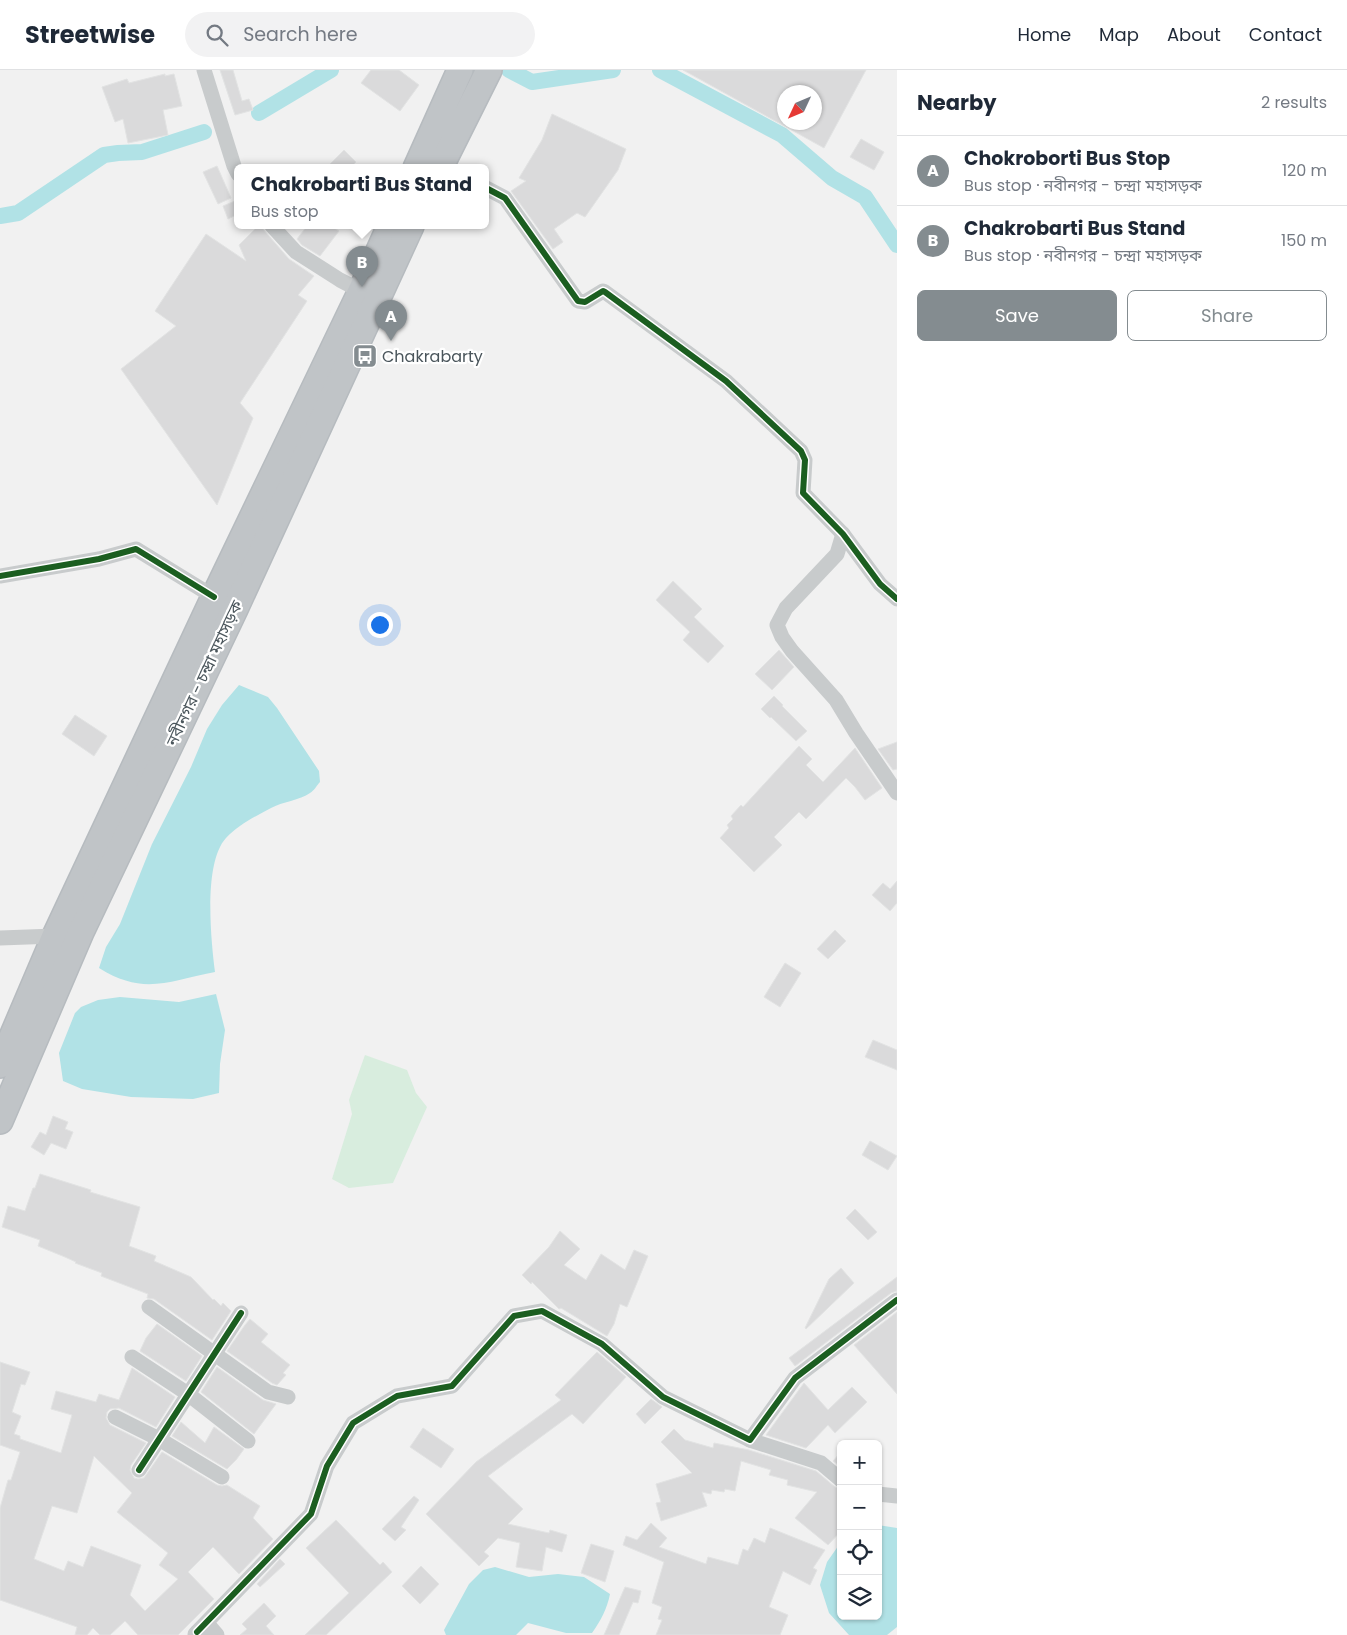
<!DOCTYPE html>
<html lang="en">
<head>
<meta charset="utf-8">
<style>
	body { margin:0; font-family:Poppins,"Noto Sans Bengali",sans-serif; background:#f2f2f3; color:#1f2937 }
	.controls { position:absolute; right:15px; bottom:15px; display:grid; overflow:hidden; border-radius:8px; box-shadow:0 1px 4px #0004 }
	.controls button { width:45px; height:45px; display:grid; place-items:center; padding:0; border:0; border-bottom:1px solid #e0e1e3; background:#fff; color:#1f2937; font:25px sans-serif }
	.compass { position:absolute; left:777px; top:15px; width:45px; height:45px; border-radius:50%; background:#fff; box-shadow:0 1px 4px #0004; rotate:226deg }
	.you { position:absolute; left:379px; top:554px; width:18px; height:18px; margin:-12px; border:4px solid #fff; border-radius:50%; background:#1a73e8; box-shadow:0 0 0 8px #1a73e833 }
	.badge { display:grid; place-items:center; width:32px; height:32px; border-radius:50%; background:#848c90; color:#fff; font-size:16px; font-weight:700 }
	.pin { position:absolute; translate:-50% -41px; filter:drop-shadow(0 1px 2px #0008) }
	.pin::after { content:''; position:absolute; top:26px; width:18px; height:15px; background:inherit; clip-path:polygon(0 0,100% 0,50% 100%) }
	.popup { position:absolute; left:234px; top:94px; width:255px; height:65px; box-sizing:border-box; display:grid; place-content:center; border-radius:8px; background:#fff; filter:drop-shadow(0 1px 4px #0005); font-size:16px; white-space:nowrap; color:#747a83 }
	.popup b { font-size:19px; color:#1f2937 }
	.popup::after { content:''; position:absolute; left:50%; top:100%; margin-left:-10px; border:10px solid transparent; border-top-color:#fff }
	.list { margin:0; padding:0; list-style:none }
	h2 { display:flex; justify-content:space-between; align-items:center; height:65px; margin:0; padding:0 20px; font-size:21px }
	h2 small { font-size:16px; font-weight:400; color:#747a83 }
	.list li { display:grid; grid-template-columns:32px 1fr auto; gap:15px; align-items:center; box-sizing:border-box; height:70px; padding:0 20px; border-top:1px solid #e0e1e3 }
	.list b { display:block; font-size:19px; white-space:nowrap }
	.list p { margin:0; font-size:16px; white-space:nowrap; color:#747a83 }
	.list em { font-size:16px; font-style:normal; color:#747a83 }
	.actions { display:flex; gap:10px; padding:15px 20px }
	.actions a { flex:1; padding:11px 0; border:1px solid #848c90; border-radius:8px; text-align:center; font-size:18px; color:#848c90 }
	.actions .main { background:#848c90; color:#fff }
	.icon { flex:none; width:28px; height:28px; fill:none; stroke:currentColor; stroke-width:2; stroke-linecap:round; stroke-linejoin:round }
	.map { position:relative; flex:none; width:897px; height:1565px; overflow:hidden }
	header { display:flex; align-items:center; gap:30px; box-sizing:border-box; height:70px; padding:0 25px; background:#fff; border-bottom:1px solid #e0e1e3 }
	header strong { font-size:24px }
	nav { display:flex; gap:28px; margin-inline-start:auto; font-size:18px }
	.search { width:350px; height:45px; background:#f2f2f3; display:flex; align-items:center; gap:12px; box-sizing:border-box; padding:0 18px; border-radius:28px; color:#747a83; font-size:19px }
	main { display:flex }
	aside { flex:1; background:#fff }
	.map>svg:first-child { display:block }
	.green { fill:#d8edde }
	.water { fill:#b1e2e6 }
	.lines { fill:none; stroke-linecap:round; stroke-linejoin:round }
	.canal { stroke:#b1e2e6; stroke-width:16 }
	.building { fill:#dadadb; stroke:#e2e3e3; fill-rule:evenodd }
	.trunk-casing { stroke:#b6bbbf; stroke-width:28 }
	.minor { stroke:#c8cbcc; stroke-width:15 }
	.trunk { stroke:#c0c4c7; stroke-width:25 }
	.cycleway-casing { stroke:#fff; stroke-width:9 }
	.cycleway { stroke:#1b5e20; stroke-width:6 }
	.labels { text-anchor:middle; stroke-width:4.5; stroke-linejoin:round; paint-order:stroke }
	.poi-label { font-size:16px; fill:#4a555b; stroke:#fff; text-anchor:start }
	.street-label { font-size:16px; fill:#4a555b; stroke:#fff }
</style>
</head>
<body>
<header>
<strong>Streetwise</strong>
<div class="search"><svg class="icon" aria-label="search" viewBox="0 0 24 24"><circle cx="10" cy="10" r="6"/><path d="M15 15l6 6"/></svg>Search here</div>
<nav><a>Home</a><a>Map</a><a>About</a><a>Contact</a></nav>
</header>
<main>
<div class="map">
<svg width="897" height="1565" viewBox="0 0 897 1565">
	<rect width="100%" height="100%" fill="#f1f1f1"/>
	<polygon class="green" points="365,985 407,1000 416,1023 427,1037 393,1113 349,1118 332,1109 352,1044 349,1030"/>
	<g class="water">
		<path d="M239,615L268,627L277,638L319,701L320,712C317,715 314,721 310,723C300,730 282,732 271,738C256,746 238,755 226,768C203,793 211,870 215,902C168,911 144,926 99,898L106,877L120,854L152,774L191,697L207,659L222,635Z"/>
		<polygon points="216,924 225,960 220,994 219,1023 193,1029 131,1027 82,1019 63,1011 59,983 75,943 81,937 98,930 120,927 179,932"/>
		<polygon points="878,1455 897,1458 897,1557 887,1565 849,1565 829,1543 820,1515 827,1492 841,1472 841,1546 878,1546"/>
		<path d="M495,1497L529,1507L558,1504L584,1507L610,1524C607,1539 601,1550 592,1563H566L528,1553L516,1565H446L444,1560L469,1514L483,1500Z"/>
	</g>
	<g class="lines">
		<g class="canal">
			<polyline points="509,0 532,12 613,0"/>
			<polyline points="660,0 782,65 832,108 865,127 897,175"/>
			<polyline points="259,43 331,0"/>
			<polyline points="0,146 18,143 104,85 118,83 142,82 204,62"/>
		</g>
	</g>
	<g class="building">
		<polygon points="220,0 233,0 242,31 249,29 253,40 235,45"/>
		<polygon points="371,0 399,0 419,15 400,41 361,13"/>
		<path d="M683,0H866L824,78ZM784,22H814V52H784Z"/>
		<polygon points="165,4 165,6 174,4 182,36 163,40 168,65 128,73 123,49 115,52 102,17 127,9 129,13"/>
		<polygon points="552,44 626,79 618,100 585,147 577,143 554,159 563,172 553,179 511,121 526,111 519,108 542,70"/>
		<polygon points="861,69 884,82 874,100 850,87"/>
		<polygon points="344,80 356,92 350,98 326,98"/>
		<polygon points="217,96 231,128 218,134 203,102"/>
		<polygon points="235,131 238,140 238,144 228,149 223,136"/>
		<polygon points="258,156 263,159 289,189 314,206 298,225 307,231 240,333 253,348 217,435 121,299 176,256 155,241 206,164 246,191 239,175"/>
		<polygon points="307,156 331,156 339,161 320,186 302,175 297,169"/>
		<polygon points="673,511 702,539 694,547 724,576 708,593 683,570 690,562 656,530"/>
		<polygon points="779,580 794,597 772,620 755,604"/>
		<polygon points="774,626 783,635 782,636 807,661 796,671 771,647 770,648 761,639"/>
		<polygon points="75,645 107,666 94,686 62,664"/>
		<polygon points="897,672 897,699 893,700 878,679"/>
		<polygon points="799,676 812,689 806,695 823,712 855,678 882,718 865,730 855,717 846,708 806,749 799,742 774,767 782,775 754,802 720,768 729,758 727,755 733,749 731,746 741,735 743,737"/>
		<polygon points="897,811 897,833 890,841 872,825 883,813 890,819"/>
		<polygon points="835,860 846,871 828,889 817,879"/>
		<polygon points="785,893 801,903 780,937 764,927"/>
		<polygon points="873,970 897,980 897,1000 865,987"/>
		<polygon points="53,1046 68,1052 65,1059 73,1062 66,1079 51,1073 44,1085 31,1077 40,1062 46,1065"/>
		<polygon points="870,1071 897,1086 888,1100 862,1085"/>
		<polygon points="40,1104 91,1120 90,1122 140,1137 129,1176 156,1186 154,1191 191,1207 213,1230 214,1229 221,1236 223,1233 231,1241 212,1270 154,1229 147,1228 148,1224 101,1206 102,1203 75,1193 76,1192 65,1187 38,1176 40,1170 2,1157 8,1136 25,1141 33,1118 35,1118"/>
		<polygon points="855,1139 877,1162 868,1170 846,1148"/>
		<polygon points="560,1161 580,1179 564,1195 586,1210 601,1184 625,1200 634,1180 648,1186 627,1237 620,1234 614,1254 607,1266 561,1238 559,1239 532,1212 531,1214 522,1205 549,1177"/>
		<polygon points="841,1198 854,1213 806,1259 805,1258 829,1209"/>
		<polygon points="897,1207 897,1221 891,1223 795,1296 789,1288"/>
		<polygon points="897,1242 897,1324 854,1275"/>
		<polygon points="250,1249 268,1264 261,1272 290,1295 283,1303 286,1305 277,1315 272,1313 227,1281 245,1255"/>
		<polygon points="157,1254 202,1286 186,1311 140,1281 146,1268"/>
		<polygon points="597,1282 626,1307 583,1354 572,1344 488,1406 523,1439 508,1454 549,1463 550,1460 567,1465 562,1482 546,1477 542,1501 516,1497 520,1473 498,1468 484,1482 489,1486 479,1496 426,1444 476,1392 561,1330 555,1325"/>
		<path d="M0,1292L30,1302L25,1315L21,1314L12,1342L21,1346L14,1364L20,1366V1369L61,1383L72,1345L51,1339L56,1321L96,1332L99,1324L119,1330L132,1298L175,1327L156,1357L119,1338L110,1339L107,1342L106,1348L110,1355L146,1373L131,1395L130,1400L134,1408L138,1409L144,1408L162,1382L217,1415L222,1416L227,1415L260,1436L253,1448L273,1469L239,1504L213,1477L188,1502L214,1529L178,1565H138L125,1551L110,1565H100L93,1558L87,1565H75L77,1557L0,1530V1438L8,1410H11L20,1382L0,1375ZM94,1386L132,1423L117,1442L168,1483L159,1495L178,1509L145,1541L130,1525L141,1495L91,1476L83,1497L68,1491L64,1501L34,1489L52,1436L77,1443Z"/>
		<polygon points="217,1297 263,1330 276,1334 254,1364 201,1322"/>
		<polygon points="804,1313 828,1340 852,1317 867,1332 835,1363 828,1355 806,1378 766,1365"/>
		<polygon points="651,1329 662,1337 645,1354 636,1344"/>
		<polygon points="181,1352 205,1373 214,1357 244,1379 236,1390 227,1399 172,1366"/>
		<polygon points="423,1358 454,1379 441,1398 410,1377"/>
		<polygon points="674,1359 685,1370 713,1378 714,1373 749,1380 816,1401 835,1417 841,1419 841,1461 828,1475 795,1448 817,1422 787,1415 788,1410 769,1405 771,1400 741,1391 735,1421 725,1419 724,1422 712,1420 711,1424 702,1422 707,1436 661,1451 656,1433 661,1432 656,1414 692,1403 661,1372"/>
		<polygon points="841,1382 841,1397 833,1391"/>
		<polygon points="414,1426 419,1430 401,1457 406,1460 395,1471 382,1459"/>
		<polygon points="336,1450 380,1495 383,1492 392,1502 326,1565 305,1565 349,1523 306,1478"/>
		<polygon points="651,1453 667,1468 659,1477 706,1494 708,1487 738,1495 743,1479 748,1481 754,1468 765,1473 770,1458 825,1480 813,1498 817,1500 810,1515 783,1501 769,1537 788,1545 780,1565 656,1565 662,1550 658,1549 662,1537 652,1533 664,1492 623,1475 626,1466 637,1470"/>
		<polygon points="591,1474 614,1481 605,1512 581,1503"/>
		<polygon points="280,1489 285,1494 260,1517 257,1514"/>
		<polygon points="421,1496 439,1514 420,1534 402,1516"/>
		<polygon points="625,1517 641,1521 638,1533 633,1532 619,1565 604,1565"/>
		<polygon points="264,1533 276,1546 266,1556 274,1565 240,1565 247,1559 242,1554"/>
	</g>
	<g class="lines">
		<defs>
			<g id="trunk">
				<polyline points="416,98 460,0"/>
				<polyline points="440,98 489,0"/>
				<polyline points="0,995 55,866 214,527 361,221 390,156"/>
				<polyline points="0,1051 81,862 235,539 411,156"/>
			</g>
		</defs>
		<use href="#trunk" class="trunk-casing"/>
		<g class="minor">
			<polyline points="204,0 234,96 238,104"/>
			<polyline points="486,118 505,128 578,231 585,232 603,221 605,222 726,311 801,381 805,390 803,423 843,464 880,514 897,529"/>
			<polyline points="272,156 296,182 340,210 361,221"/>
			<polyline points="843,464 837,484 786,538 777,555 782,567 792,581 836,630 856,663 897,723"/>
			<polyline points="0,506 99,489 136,479 214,527"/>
			<polyline points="0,868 55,866"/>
			<polyline points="149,1237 268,1322 288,1327"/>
			<polyline points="132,1287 188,1324 248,1371"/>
			<polyline points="115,1347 159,1369 222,1407"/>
			<polyline points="750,1370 821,1393 841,1410"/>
			<polyline points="139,1400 241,1243"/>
			<polyline points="878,1424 897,1426"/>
			<polyline points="197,1562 311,1444 327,1396 353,1353 397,1326 452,1316 514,1246 542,1241 602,1274 663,1327 750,1370 795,1308 897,1230"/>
			<polyline points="195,1564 197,1562 211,1558 217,1565"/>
		</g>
		<use href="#trunk" class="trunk"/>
		<defs>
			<g id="cycleway">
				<polyline points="486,118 505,128 578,231 585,232 603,221 605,222 726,311 801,381 805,390 803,423 843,464 880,514 897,529"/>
				<polyline points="0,506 99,489 136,479 214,527"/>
				<polyline points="139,1400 241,1243"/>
				<polyline points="197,1562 311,1444 327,1396 353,1353 397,1326 452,1316 514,1246 542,1241 602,1274 663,1327 750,1370 795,1308 897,1230"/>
			</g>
		</defs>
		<use href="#cycleway" class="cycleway-casing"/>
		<use href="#cycleway" class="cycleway"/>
	</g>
	<defs>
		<symbol id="bus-square" viewBox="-11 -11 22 22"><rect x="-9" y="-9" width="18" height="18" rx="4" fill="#848c90" stroke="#fff"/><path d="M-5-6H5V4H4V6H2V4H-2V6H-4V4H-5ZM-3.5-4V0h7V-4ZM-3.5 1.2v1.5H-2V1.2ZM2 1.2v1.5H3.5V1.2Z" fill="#fff"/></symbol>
	</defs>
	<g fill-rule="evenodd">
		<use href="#bus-square" x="351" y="272" width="28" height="28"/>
	</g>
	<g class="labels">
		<g class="poi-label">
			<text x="382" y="292">Chakrabarty</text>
		</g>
		<g class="street-label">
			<text transform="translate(204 603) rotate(-65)" y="6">নবীনগর - চন্দ্রা মহাসড়ক</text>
		</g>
	</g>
</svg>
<div class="controls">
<button>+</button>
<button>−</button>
<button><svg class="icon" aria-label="locate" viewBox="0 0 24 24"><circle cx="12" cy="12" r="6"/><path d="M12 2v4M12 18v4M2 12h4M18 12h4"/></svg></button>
<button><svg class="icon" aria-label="layers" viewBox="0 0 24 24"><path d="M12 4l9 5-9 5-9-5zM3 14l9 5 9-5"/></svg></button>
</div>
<svg class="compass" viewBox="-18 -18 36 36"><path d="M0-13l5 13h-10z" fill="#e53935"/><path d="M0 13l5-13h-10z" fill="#747a83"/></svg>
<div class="you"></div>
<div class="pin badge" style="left:391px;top:271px">A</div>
<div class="pin badge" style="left:362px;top:217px">B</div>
<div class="popup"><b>Chakrobarti Bus Stand</b>Bus stop</div>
</div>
<aside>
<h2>Nearby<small>2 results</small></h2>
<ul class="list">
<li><span class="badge">A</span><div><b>Chokroborti Bus Stop</b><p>Bus stop · নবীনগর - চন্দ্রা মহাসড়ক</p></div><em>120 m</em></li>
<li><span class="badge">B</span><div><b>Chakrobarti Bus Stand</b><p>Bus stop · নবীনগর - চন্দ্রা মহাসড়ক</p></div><em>150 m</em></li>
</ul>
<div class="actions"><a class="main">Save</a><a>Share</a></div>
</aside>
</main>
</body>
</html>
